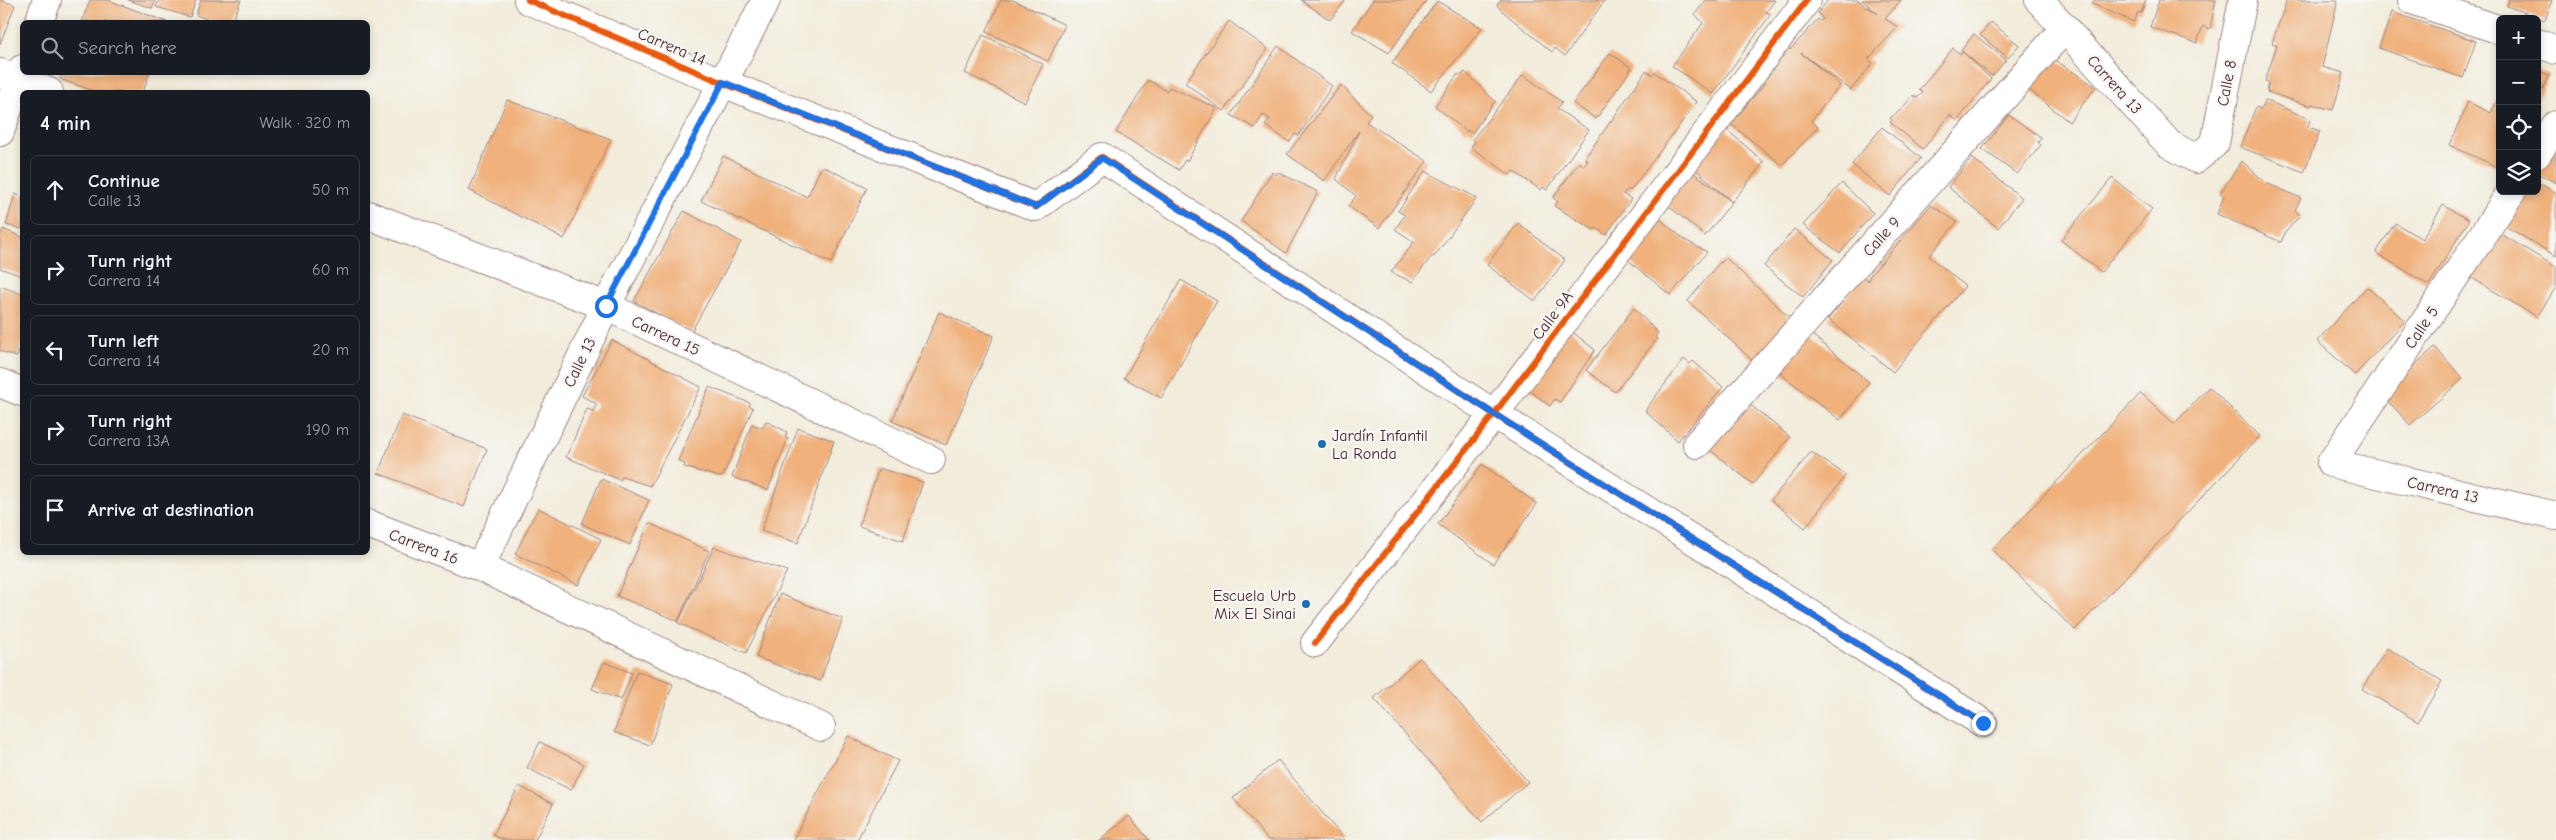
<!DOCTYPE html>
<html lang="en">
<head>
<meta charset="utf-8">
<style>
	body { margin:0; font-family:"Comic Neue",sans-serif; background:#20242c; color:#f1f3f6 }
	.controls { position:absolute; right:15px; top:15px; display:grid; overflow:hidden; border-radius:8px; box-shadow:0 2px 8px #0003 }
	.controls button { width:45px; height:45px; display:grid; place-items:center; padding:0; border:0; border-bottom:1px solid #363941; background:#171b24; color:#f1f3f6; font:25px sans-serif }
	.stop { position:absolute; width:15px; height:15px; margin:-11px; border:4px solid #1a73e8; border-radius:50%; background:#fff }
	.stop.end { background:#1a73e8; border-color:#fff; box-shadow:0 1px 5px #0008 }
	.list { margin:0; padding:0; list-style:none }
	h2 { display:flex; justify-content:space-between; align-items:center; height:65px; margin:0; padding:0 20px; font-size:21px }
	h2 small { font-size:16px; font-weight:400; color:#9ea1a6 }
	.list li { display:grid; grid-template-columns:32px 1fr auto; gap:15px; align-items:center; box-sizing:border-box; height:70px; margin:0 10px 10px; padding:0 10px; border:1px solid #363941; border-radius:8px }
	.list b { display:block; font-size:19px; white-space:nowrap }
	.list p { margin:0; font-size:16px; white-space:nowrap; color:#9ea1a6 }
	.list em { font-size:16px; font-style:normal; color:#9ea1a6 }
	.icon { flex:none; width:28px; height:28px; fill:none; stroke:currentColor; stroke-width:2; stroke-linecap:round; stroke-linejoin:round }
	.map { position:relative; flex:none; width:2556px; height:840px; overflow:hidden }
	.search { position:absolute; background:#171b24; box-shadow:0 2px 8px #0003; left:20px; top:20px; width:350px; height:55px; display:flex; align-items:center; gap:12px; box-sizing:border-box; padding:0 18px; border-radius:8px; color:#9ea1a6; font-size:19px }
	.panel { position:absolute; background:#171b24; box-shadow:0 2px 8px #0003; left:20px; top:90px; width:350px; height:465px; border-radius:8px }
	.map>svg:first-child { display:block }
	.building { fill:#f0b17c }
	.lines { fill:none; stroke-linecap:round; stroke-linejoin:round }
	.street-casing { stroke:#9e8683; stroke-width:30 }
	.street { stroke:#fff; stroke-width:28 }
	.cycleway-casing { stroke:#f6f6f2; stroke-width:9 }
	.cycleway { stroke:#e8590c; stroke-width:6 }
	.route { stroke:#1a73e8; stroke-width:6 }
	.poi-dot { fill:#1f6fb2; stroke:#f6f6f2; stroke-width:2 }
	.labels { text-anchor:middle; stroke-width:4.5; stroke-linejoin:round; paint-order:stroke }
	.street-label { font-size:16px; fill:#4a1f2b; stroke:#f6f6f2 }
	.poi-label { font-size:16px; fill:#4a1f2b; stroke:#f6f6f2; text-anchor:start }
</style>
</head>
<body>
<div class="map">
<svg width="2556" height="840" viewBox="0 0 2556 840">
	<rect width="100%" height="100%" fill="#f6f6f2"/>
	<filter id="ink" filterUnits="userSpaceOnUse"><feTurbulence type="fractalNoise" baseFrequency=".02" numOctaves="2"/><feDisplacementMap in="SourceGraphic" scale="10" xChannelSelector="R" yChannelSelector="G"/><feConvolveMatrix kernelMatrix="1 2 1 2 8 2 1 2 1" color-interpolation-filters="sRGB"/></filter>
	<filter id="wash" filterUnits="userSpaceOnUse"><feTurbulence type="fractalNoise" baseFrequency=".0096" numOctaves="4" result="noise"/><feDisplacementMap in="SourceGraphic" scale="20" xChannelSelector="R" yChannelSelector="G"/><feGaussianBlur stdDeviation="1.12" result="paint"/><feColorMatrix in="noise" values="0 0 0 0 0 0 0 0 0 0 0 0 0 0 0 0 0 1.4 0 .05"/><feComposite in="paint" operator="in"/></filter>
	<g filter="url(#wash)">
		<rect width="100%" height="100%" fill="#f2ecdb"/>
		<g id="blocks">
			<g class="building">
				<polygon points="0,0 15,5 0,44"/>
				<polygon points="90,0 108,0 167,22 82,22"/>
				<polygon points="128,0 155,0 152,8"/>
				<polygon points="159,0 196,0 190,17 156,7"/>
				<polygon points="201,0 241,0 232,22 215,22 196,15"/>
				<polygon points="1001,0 1013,0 1065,25 1048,61 986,32"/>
				<polygon points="1301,0 1346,0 1330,20"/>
				<polygon points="1373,0 1427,0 1389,53 1352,31"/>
				<polygon points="1501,0 1605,0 1565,56 1555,48 1552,52 1500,9 1497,5"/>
				<polygon points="1706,0 1775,0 1766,12 1771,14 1713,94 1672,66 1703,23 1695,14"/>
				<polygon points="1828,0 1859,0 1866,8 1868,7 1878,14 1862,0 1901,0 1885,19 1898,27 1870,57 1868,59 1873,63 1851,90 1801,53 1840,85 1811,121 1818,127 1782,165 1731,124 1765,83 1760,79 1786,46 1790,50 1818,19 1820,21 1823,19 1818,13"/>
				<polygon points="2094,0 2146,0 2141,13 2138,12 2134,22 2092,4"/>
				<polygon points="2159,0 2216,0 2210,29 2203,26 2197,43 2150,27"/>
				<polygon points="2287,0 2338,0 2322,67 2344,73 2333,110 2311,104 2311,106 2267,92 2269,83 2265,81 2277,45 2272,43"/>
				<polygon points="2509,0 2552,0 2545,20 2507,6"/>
				<polygon points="1437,1 1482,28 1431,91 1392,63"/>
				<polygon points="2392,12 2476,41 2463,78 2379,48"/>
				<polygon points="1229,21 1268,49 1224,111 1185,83"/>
				<polygon points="1991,22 2019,45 2008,58 1980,35"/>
				<polygon points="1974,34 2006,60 1992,76 1961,51"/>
				<polygon points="983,35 1043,64 1025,102 965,73"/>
				<polygon points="1278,46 1332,86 1298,136 1295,134 1289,142 1265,125 1270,119 1263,115 1255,128 1231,115"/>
				<polygon points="1953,48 1960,54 1963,52 1991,79 1957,121 1950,115 1923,149 1890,122 1892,120 1890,118 1901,110 1913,95 1917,98 1923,93 1919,90"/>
				<polygon points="1610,53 1632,68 1596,119 1573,103"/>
				<polygon points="2052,58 2096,87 2069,122 2027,88"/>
				<polygon points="2537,70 2549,75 2537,100"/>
				<polygon points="1646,71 1652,75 1654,72 1697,102 1630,191 1628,189 1623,194 1631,199 1606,235 1596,228 1594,230 1554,206 1558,201 1553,198 1579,162 1584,166 1588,161 1585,158"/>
				<polygon points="63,72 150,72 143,92 97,92 60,79"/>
				<polygon points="1465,72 1495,101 1472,133 1468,130 1467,132 1435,106 1458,74 1461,76"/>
				<polygon points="1523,75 1562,102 1557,109 1589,130 1547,190 1543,187 1541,190 1513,171 1510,175 1471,147 1475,142 1472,140"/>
				<polygon points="1148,80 1167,91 1169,87 1217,108 1187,161 1185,160 1179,170 1116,132"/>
				<polygon points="1341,85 1371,115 1366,122 1427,161 1379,228 1348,206 1356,196 1336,179 1359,131 1324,181 1287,154"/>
				<polygon points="2500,94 2500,168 2449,145 2468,102 2491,113"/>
				<polygon points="507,100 611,139 564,239 469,190"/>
				<polygon points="2265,100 2310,119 2308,127 2320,131 2304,172 2240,147 2256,107 2261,109"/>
				<polygon points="2009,115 2042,138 2038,142 2041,145 2017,174 1982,149"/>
				<polygon points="1882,127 1921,158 1890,196 1852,164"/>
				<polygon points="1726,129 1764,162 1732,202 1694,168"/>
				<polygon points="2556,134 2556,183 2537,173 2537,167"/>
				<polygon points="723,156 807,197 822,166 867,188 831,263 701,201"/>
				<polygon points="1972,158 2022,198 1998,228 1948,187"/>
				<polygon points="2242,161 2266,183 2301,198 2295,210 2300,215 2285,233 2281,242 2217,214 2224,196 2220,193"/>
				<polygon points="1425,171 1477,198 1434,257 1432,256 1412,282 1391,272 1414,242 1395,229 1405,215 1398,211"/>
				<polygon points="1272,172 1276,175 1278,172 1318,192 1286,253 1241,221"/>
				<polygon points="1693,172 1732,202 1705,236 1665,203"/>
				<polygon points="2112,178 2152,209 2101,272 2061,240"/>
				<polygon points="2537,182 2556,193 2556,256 2505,226 2525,191 2537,191"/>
				<polygon points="1842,183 1873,213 1840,253 1803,225"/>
				<polygon points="15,194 22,197 22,229 6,225"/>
				<polygon points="1931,205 1957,222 1929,256 1965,286 1893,372 1828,319 1863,277 1869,281 1869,277"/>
				<polygon points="2443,205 2469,220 2429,285 2376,253 2395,223 2422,239"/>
				<polygon points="684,211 741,242 691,332 634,301"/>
				<polygon points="1656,216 1685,240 1707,252 1670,295 1622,255"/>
				<polygon points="1518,223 1565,260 1535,301 1487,265"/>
				<polygon points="3,229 22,237 22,276 0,268 0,237"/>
				<polygon points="1794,229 1833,260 1803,297 1764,266"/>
				<polygon points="2499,233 2556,267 2556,287 2537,317 2472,278"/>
				<polygon points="1726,258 1791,319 1754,362 1688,301 1720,262 1721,263"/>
				<polygon points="1181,280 1217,301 1161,398 1124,378"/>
				<polygon points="0,286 22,294 22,341 17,357 0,351"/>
				<polygon points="2367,287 2405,321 2355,375 2317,341"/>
				<polygon points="1634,308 1658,333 1655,337 1657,339 1615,392 1586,370"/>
				<polygon points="939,312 994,336 946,445 892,421"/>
				<polygon points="1565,326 1595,350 1560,402 1555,399 1550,406 1521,384"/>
				<polygon points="1811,334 1869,382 1840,420 1780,373"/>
				<polygon points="612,340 701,387 650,486 622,477 620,480 566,457 587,409 593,411 597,404 582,396"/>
				<polygon points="2435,347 2463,379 2410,425 2382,394"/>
				<polygon points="1684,359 1690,364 1693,361 1723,387 1678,441 1646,412 1646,409"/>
				<polygon points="709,387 750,403 749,406 753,408 723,476 719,477 684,467 685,464 678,461"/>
				<polygon points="2209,387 2260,436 2075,630 1992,550 2141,393 2174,424"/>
				<polygon points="1748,403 1790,437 1753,484 1710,450"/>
				<polygon points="402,415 487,449 464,507 378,473"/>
				<polygon points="766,421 787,432 785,437 788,438 768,490 732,477 752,424 763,428"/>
				<polygon points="798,428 834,441 798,543 761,531"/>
				<polygon points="1811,452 1846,475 1805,528 1771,500"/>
				<polygon points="1482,464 1537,504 1493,564 1438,524"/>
				<polygon points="879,468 923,482 903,541 859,526"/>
				<polygon points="601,479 649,500 630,545 582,524"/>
				<polygon points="538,508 601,539 578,585 515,554"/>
				<polygon points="649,523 709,551 678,621 617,596"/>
				<polygon points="714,547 787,571 746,653 678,623"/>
				<polygon points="780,594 843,619 820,681 756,657"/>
				<polygon points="2387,648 2442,681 2418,722 2362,689"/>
				<polygon points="1420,658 1528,782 1482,822 1374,698"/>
				<polygon points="604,662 632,673 621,700 592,689"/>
				<polygon points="637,671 673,684 650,745 614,732"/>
				<polygon points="848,736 898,761 857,840 793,840"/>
				<polygon points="540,742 584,764 571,790 527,768"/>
				<polygon points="1278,760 1345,840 1268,840 1233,798"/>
				<polygon points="519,786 553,804 535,840 504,840 493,835"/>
				<polygon points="1129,816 1149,840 1099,840"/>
			</g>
		</g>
	</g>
	<g filter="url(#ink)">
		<use href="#blocks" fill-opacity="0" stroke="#9e8683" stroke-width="1"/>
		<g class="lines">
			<defs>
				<g id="street">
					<polyline points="528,0 723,83 1036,207 1102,157 1494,414 1983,723"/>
					<polyline points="2039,0 2169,144 2196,159 2215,143 2243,0"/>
					<polyline points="2412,0 2500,30"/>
					<polyline points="39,22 47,0"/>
					<polyline points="2537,43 2556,50"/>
					<polyline points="0,73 49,92"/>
					<polyline points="0,132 22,69"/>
					<polyline points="2537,154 2556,125"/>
					<polyline points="2512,191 2331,463 2556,516"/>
					<polyline points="368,215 606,306 931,460"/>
					<polyline points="0,383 22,392"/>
					<polyline points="1697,444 2065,28"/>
					<polyline points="368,524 480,567 821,727"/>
					<polyline points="480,567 606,306 766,0"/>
					<polyline points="1315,643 1494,414 1807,0"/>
				</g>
			</defs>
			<use href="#street" class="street-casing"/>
			<use href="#street" class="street"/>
			<defs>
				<g id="cycleway">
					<polyline points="528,0 723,83 1036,207 1102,157 1494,414 1983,723"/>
					<polyline points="1315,643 1494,414 1807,0"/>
				</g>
			</defs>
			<use href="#cycleway" class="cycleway-casing"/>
			<use href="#cycleway" class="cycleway"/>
		</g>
	</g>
	<g class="lines" filter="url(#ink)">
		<polyline class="route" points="606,306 723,82 1036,207 1102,158 1494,414 1983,723"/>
	</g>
	<g class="poi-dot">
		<circle cx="1322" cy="444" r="5"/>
		<circle cx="1306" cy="604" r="5"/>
	</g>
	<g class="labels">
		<g class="street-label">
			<text transform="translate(672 46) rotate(23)" y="6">Carrera 14</text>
			<text transform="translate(2226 83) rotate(-79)" y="6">Calle 8</text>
			<text transform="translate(2115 84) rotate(48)" y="6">Carrera 13</text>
			<text transform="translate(1881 236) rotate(-48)" y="6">Calle 9</text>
			<text transform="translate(1552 315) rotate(-53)" y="6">Calle 9A</text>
			<text transform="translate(2421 327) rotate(-56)" y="6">Calle 5</text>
			<text transform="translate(666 335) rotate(25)" y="6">Carrera 15</text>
			<text transform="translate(579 362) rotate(-64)" y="6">Calle 13</text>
			<text transform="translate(2443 489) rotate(13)" y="6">Carrera 13</text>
			<text transform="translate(424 546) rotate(21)" y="6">Carrera 16</text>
		</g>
		<g class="poi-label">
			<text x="1332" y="441">Jardín Infantil<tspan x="1332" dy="18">La Ronda</tspan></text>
			<text x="1296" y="601" text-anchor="end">Escuela Urb<tspan x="1296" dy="18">Mix El Sinai</tspan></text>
		</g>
	</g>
</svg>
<div class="controls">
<button>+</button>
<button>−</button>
<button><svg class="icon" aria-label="locate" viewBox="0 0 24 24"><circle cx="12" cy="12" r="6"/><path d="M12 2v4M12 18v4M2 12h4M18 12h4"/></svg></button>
<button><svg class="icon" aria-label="layers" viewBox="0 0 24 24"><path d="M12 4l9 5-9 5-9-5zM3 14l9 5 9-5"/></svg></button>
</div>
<div class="stop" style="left:606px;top:306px"></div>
<div class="stop end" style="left:1983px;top:723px"></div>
<div class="search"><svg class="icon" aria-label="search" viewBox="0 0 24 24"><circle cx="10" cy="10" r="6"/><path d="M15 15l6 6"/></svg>Search here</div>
<section class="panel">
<h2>4 min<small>Walk · 320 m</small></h2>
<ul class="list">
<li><svg class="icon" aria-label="ahead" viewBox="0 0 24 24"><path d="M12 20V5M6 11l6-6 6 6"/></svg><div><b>Continue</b><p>Calle 13</p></div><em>50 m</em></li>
<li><svg class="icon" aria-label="right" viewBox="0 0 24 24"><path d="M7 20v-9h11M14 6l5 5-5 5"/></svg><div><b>Turn right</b><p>Carrera 14</p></div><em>60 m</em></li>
<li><svg class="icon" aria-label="left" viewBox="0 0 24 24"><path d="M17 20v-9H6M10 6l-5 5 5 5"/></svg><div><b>Turn left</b><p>Carrera 14</p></div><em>20 m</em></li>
<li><svg class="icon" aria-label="right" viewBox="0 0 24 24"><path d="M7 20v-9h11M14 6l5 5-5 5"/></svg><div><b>Turn right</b><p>Carrera 13A</p></div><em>190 m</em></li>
<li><svg class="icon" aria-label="arrive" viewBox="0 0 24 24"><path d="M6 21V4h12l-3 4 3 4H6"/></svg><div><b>Arrive at destination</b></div></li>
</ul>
</section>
</div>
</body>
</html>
